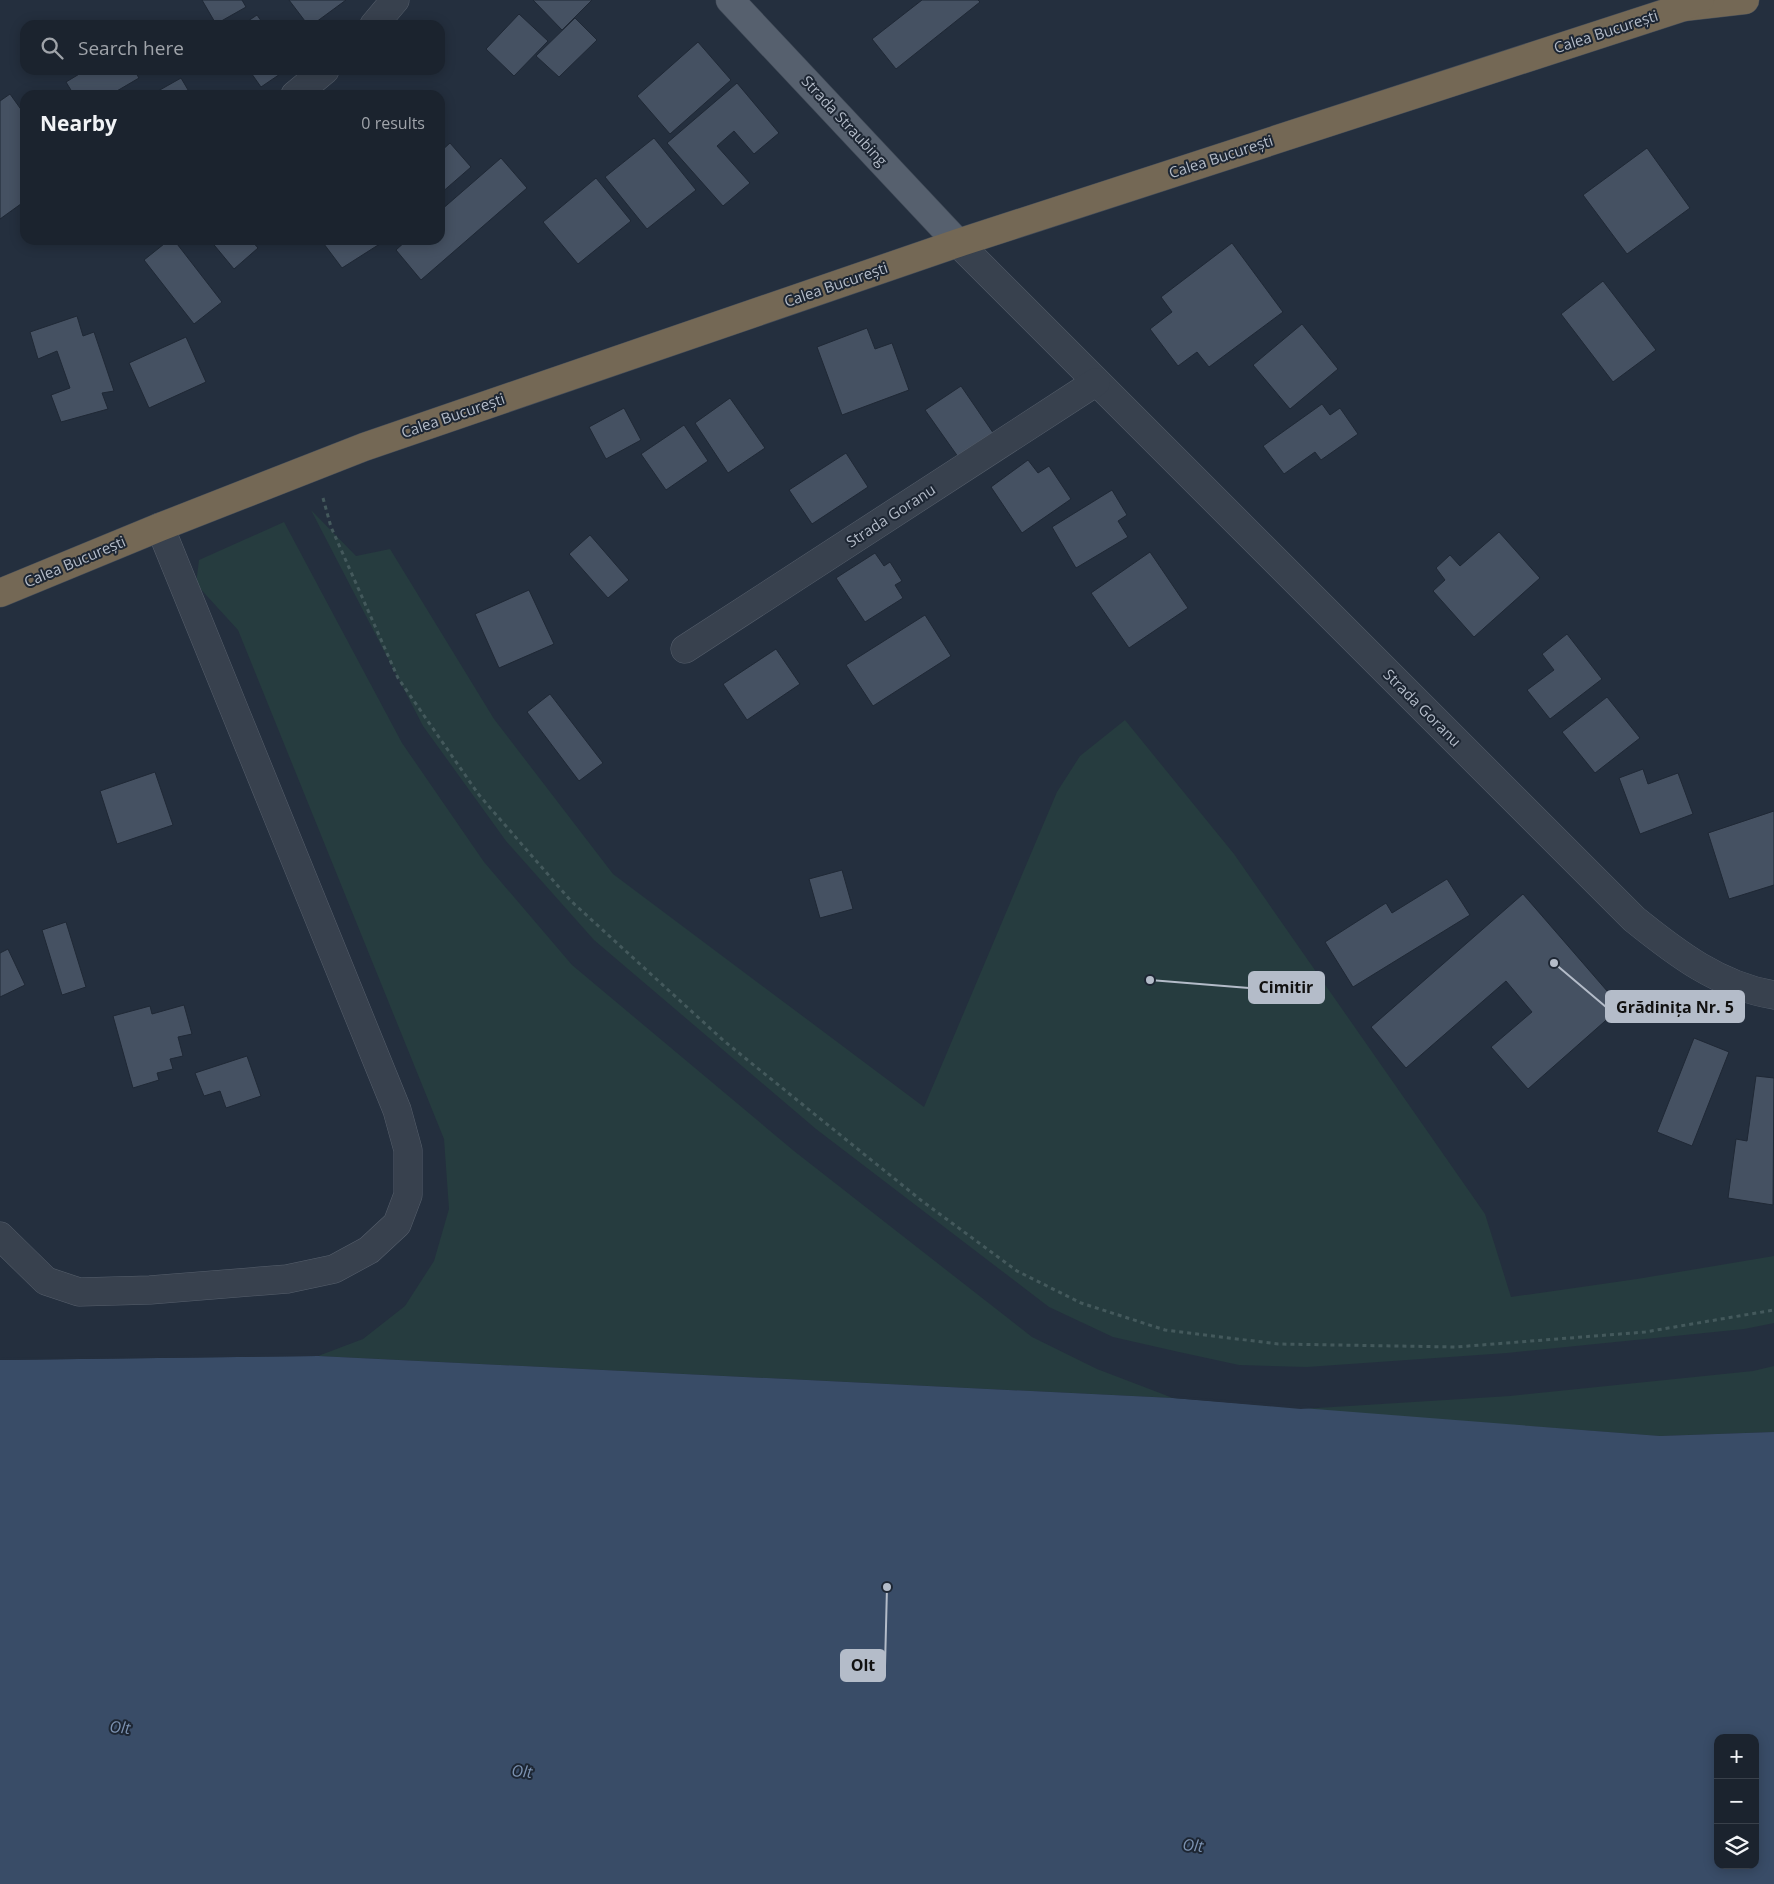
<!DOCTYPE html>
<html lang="en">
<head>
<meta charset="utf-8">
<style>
	body { margin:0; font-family:"Open Sans",sans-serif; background:#282f3a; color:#f1f3f6 }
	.controls { position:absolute; right:15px; bottom:15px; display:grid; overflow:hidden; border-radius:10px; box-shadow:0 2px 12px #0003 }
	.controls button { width:45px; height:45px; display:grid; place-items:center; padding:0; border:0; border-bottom:1px solid #39404a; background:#1b232e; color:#f1f3f6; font:25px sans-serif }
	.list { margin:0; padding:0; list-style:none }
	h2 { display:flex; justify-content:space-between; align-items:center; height:65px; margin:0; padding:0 20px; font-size:21px }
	h2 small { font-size:16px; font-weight:400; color:#a0a4aa }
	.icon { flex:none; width:28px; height:28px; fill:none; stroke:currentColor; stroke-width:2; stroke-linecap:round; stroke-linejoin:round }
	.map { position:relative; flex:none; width:1774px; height:1884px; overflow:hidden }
	.search { position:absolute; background:#1b232e; box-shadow:0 2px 12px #0003; left:20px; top:20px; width:425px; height:55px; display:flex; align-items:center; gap:12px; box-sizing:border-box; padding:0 18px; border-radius:15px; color:#a0a4aa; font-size:19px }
	.panel { position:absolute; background:#1b232e; box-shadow:0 2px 12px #0003; left:20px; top:90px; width:425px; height:155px; border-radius:15px }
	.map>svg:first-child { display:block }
	.green { fill:#263c3f }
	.water { fill:#394c67; fill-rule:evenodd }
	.pier { fill:#242f3e }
	.building { fill:#455162; stroke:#1f2835 }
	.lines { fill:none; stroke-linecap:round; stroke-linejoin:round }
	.minor-casing { stroke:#565f6c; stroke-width:29 }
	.major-casing { stroke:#414a57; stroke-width:29 }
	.highway-casing { stroke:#434c59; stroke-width:29 }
	.path { stroke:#44595c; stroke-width:3; stroke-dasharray:4 4; stroke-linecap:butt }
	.minor { stroke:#38414e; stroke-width:28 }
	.major { stroke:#56606e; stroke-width:28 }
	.highway { stroke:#746855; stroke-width:28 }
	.labels { text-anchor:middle; stroke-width:4; stroke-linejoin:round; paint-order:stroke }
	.street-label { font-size:15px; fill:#b4bcc9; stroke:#1d2633 }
	.water-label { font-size:16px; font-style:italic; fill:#7c92b1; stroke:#1d2633 }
	.leader { fill:none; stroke:#b4bcc9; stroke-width:2 }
	.callout-dot { fill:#b4bcc9; stroke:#1d2633; stroke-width:2 }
	.callout { fill:#b4bcc9; stroke:#b4bcc9; stroke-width:2 }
	.callout-label { font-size:16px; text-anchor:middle; font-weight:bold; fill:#111 }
</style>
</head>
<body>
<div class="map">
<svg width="1774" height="1884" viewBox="0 0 1774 1884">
	<rect width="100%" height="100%" fill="#242f3e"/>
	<g class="green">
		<polygon points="311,510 356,556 390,549 494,719 613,874 924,1107 1057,792 1080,756 1125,720 1234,854 1485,1214 1511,1297 1637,1279 1774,1256 1774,1323 1744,1329 1507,1353 1307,1367 1239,1365 1179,1352 1113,1337 1049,1307 816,1129 594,940 506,841 423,726"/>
		<polygon points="284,522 402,743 484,862 572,965 794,1151 1032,1337 1097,1369 1173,1398 318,1356 363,1339 405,1306 434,1261 449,1209 444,1139 238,630 196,584 199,560"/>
		<polygon points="1774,1366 1774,1432 1660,1436 1301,1409 1510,1396 1753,1371"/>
	</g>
	<path class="water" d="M318,1356L1173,1398L1660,1436L1774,1432V1884H0V1360ZM1718,1738H1755V1865H1718Z"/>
	<g class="pier">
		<polygon points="324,1353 318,1356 0,1360 0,1358"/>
		<polygon points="1166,1395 1174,1396 1320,1407 1301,1409 1173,1398"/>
	</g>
	<g class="building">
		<polygon points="202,0 242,0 246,7 216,24"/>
		<polygon points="289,0 346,0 312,25 308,25"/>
		<polygon points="533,0 592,0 562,30"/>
		<polygon points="922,0 978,0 980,2 896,69 872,39"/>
		<polygon points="519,14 548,41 514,76 486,49"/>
		<polygon points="257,15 264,25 242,25"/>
		<polygon points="575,18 597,40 559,77 536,56"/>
		<polygon points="698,42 731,80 670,134 637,96"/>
		<polygon points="86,70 134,70 139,78 110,95 74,95 66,82"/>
		<polygon points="249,70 286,70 261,87"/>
		<polygon points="181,78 191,95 151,95"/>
		<polygon points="737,83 779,133 754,154 734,131 717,146 750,183 723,206 667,143"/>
		<polygon points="10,94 25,115 25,201 0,219 0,101"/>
		<polygon points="654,138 696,190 647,229 605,177"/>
		<polygon points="450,143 471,167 440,194 440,152"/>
		<polygon points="1647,148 1690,208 1627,254 1583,195"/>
		<polygon points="501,158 527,188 421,280 396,250 407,240 440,240 440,211"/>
		<polygon points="596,178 631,221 578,264 543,222"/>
		<polygon points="169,240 174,240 222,302 194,324 144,260"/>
		<polygon points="210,240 251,240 258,248 234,269"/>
		<polygon points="321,240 386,240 342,268"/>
		<polygon points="1232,243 1283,312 1209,367 1197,352 1178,366 1150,329 1172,312 1161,297"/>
		<polygon points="1603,281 1656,350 1613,382 1561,314"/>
		<polygon points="77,316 83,336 94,332 114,391 102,393 108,409 61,422 51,395 70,388 57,351 38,359 30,332"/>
		<polygon points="1302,324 1338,369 1290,409 1253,365"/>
		<polygon points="867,328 875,349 892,343 909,390 842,415 817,347"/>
		<polygon points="186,337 206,382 149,408 129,363"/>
		<polygon points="961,386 996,437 961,461 925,410"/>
		<polygon points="730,398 765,448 728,473 695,423"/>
		<polygon points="1322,404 1330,415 1340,408 1358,434 1321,460 1315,452 1284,474 1263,446"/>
		<polygon points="624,408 641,440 606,459 589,427"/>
		<polygon points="684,425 708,461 666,490 641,454"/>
		<polygon points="846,453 868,487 812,524 789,490"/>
		<polygon points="1028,460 1038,473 1049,466 1071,499 1022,533 991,487"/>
		<polygon points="1112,490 1127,515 1118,521 1128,537 1076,568 1052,527"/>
		<polygon points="1499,532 1540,578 1474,637 1433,591 1445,580 1436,568 1450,555 1460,566"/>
		<polygon points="590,535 629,580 608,598 569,554"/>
		<polygon points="1150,552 1188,608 1129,648 1091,593"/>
		<polygon points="875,553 884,566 890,562 902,581 895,585 903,598 865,622 836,578"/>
		<polygon points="529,590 554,644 499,668 475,614"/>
		<polygon points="925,615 951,656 873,706 846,665"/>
		<polygon points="1567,634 1602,679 1550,719 1527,690 1554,670 1542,654"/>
		<polygon points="776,649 800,684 747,720 723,684"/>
		<polygon points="550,694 603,763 579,781 527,712"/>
		<polygon points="1607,697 1640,738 1595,773 1562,732"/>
		<polygon points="1643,769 1648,784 1678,773 1693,814 1640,834 1619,778"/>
		<polygon points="155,772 173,825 117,844 100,791"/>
		<polygon points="1774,811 1774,885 1729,899 1708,833"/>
		<polygon points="842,870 853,909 820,918 809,879"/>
		<polygon points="1447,879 1470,915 1353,987 1325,942 1386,903 1392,913"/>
		<polygon points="1523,894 1621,1007 1528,1089 1491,1047 1532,1012 1506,981 1406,1068 1371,1027"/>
		<polygon points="66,922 86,987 62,995 42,930"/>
		<polygon points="8,949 25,985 0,997 0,953"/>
		<polygon points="184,1005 192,1034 178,1037 183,1056 170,1059 173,1069 157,1073 159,1080 133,1088 113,1016 150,1006 152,1014"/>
		<polygon points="1694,1038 1729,1052 1692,1146 1657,1132"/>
		<polygon points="247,1056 261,1096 226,1108 220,1091 204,1096 195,1073"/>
		<polygon points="1756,1076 1774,1078 1773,1205 1728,1198 1736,1139 1747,1141"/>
	</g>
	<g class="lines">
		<defs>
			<g id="minor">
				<polyline points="374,25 395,0"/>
				<polyline points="295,95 325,70"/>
				<path d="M958,243L1634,919C1676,953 1719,986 1774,995"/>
				<polyline points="685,649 1096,382"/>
				<polyline points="0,1236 46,1281 79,1292 150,1290 287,1279 334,1269 369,1250 397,1224 408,1195 408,1150 397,1110 160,527"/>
			</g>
			<polyline id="major" points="730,0 958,243"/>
			<g id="highway">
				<polyline points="1684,7 1745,0"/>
				<polyline points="0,593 160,527 364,447 958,243 1684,7 1700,0"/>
			</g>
		</defs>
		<use href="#minor" class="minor-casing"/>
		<use href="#major" class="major-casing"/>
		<use href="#highway" class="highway-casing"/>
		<polyline class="path" points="323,498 331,527 398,678 479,795 571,901 724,1041 922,1201 1017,1271 1081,1303 1165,1330 1278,1344 1456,1347 1645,1332 1774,1310"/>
		<use href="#minor" class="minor"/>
		<use href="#major" class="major"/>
		<use href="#highway" class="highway"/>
	</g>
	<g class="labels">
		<g class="street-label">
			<text transform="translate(1606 32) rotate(-18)" y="5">Calea București</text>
			<text transform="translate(844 121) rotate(47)" y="5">Strada Straubing</text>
			<text transform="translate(1221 157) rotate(-18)" y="5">Calea București</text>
			<text transform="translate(836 285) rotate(-19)" y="5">Calea București</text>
			<text transform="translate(453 416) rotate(-19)" y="5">Calea București</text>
			<text transform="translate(891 516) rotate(-33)" y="5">Strada Goranu</text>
			<text transform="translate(75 562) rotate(-23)" y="5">Calea București</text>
			<text transform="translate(1422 708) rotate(45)" y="5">Strada Goranu</text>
		</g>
		<g class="water-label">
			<text transform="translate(120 1727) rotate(6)" y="6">Olt</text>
			<text transform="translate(522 1771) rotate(6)" y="6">Olt</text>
			<text transform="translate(1193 1845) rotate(6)" y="6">Olt</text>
		</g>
	</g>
	<path class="leader" d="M1150 980L1249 988M1554 963L1606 1007M887 1587L885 1666"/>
	<g class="callout-dot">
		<circle cx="1150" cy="980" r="5"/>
		<circle cx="1554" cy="963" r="5"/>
		<circle cx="887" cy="1587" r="5"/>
	</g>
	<g class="callout">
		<rect x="1249" y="972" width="75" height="31" rx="5"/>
		<rect x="1606" y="991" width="138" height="31" rx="5"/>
		<rect x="841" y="1650" width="44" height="31" rx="5"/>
	</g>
	<g class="callout-label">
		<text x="1286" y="993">Cimitir</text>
		<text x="1675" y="1013">Grădinița Nr. 5</text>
		<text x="863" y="1671">Olt</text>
	</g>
</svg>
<div class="controls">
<button>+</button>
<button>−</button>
<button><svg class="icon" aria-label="layers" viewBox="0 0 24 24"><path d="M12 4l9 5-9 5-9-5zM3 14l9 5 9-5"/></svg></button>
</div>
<div class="search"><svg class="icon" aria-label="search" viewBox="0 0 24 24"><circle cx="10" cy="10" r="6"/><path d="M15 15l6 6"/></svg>Search here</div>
<section class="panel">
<h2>Nearby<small>0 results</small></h2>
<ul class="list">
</ul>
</section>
</div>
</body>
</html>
